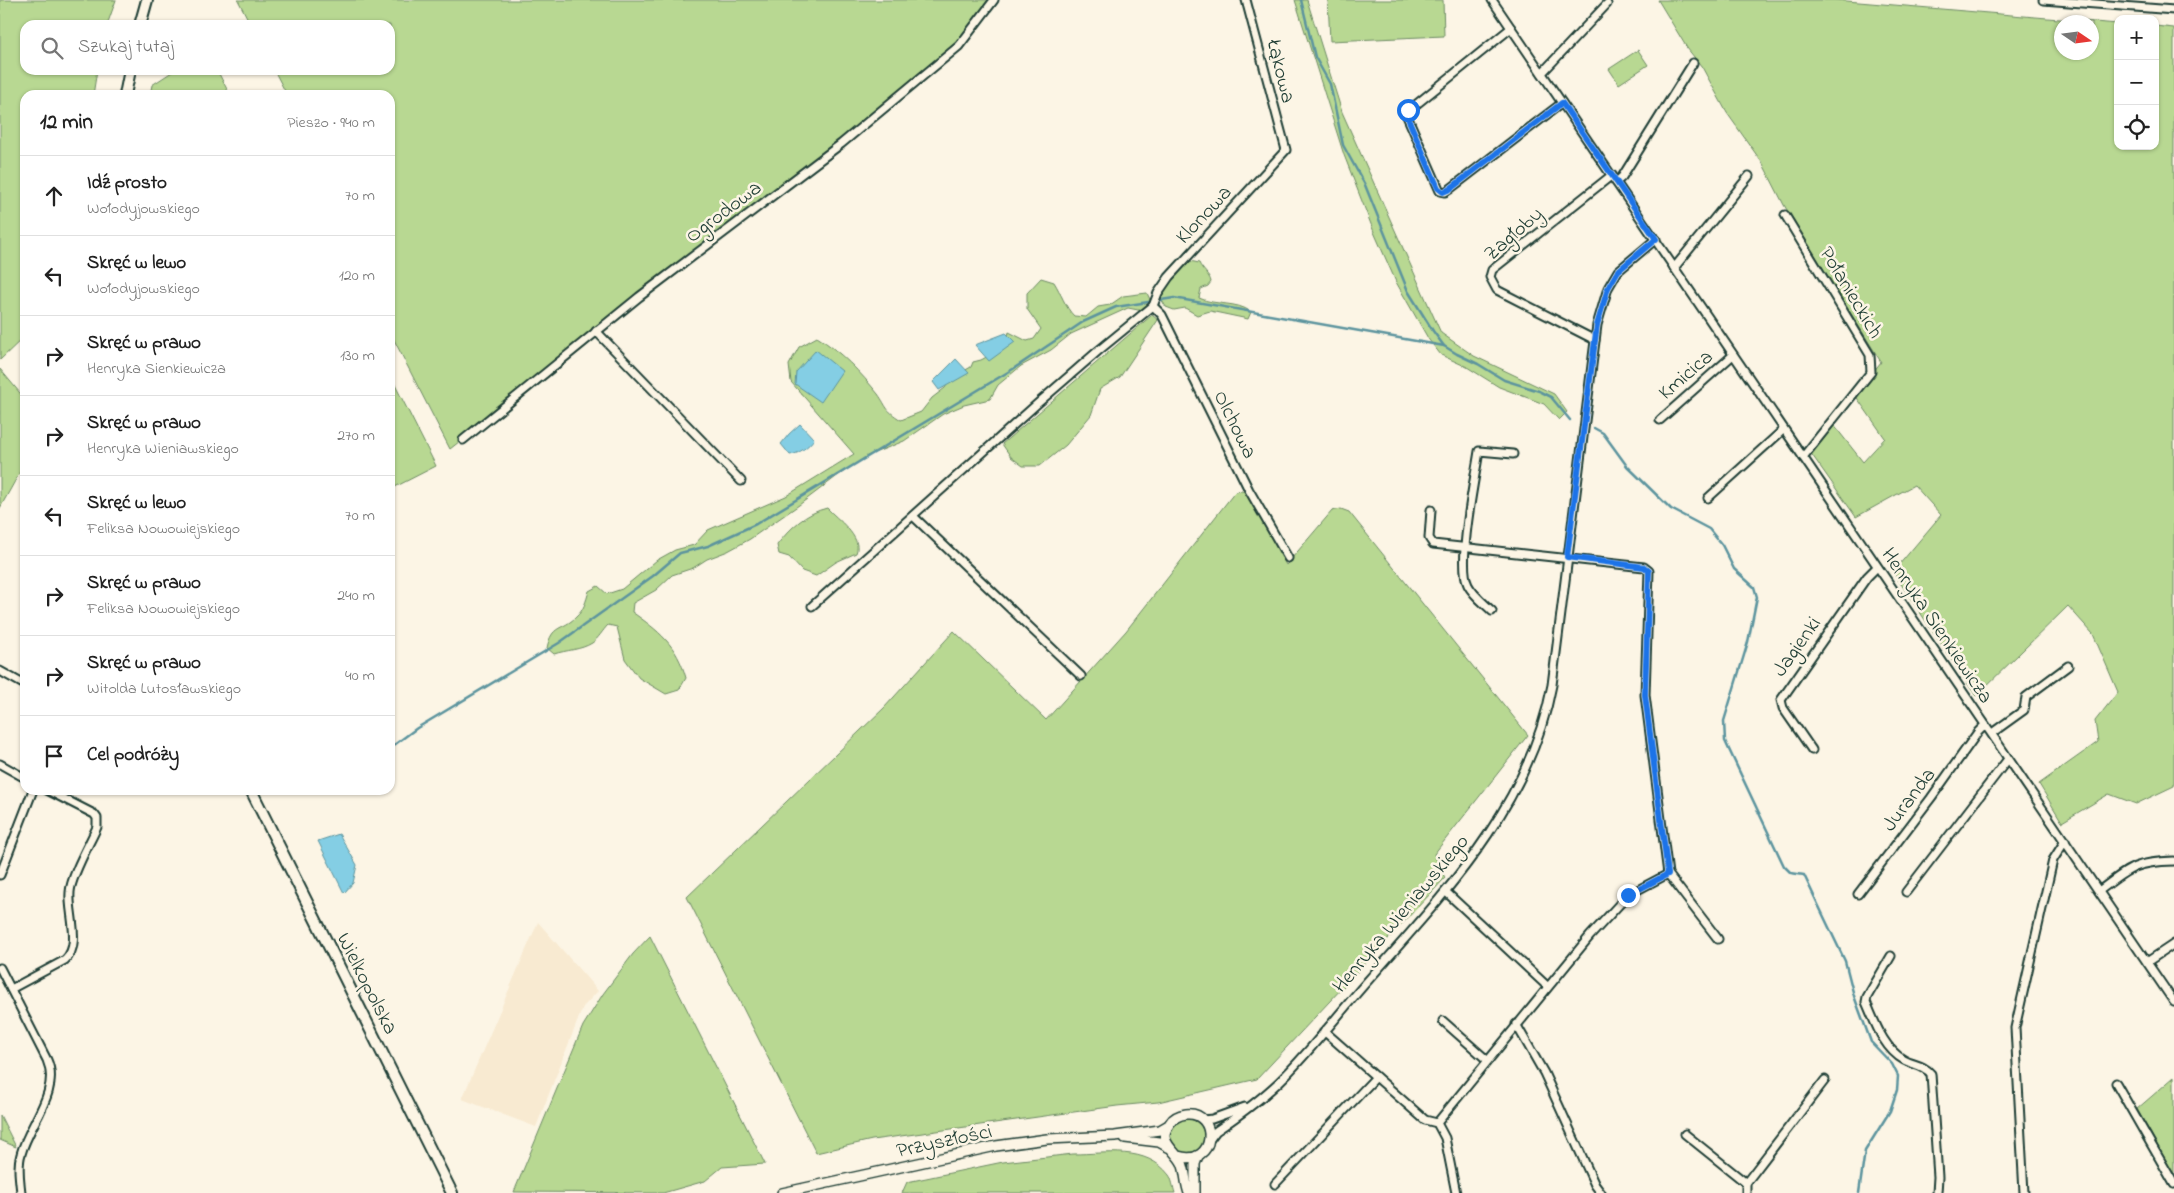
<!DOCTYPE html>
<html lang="pl">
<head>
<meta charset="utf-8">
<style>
	body { margin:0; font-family:"Indie Flower",sans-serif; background:#f6f6f6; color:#222 }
	.controls { position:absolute; right:15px; top:15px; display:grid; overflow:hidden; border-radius:10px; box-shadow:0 1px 4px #0004 }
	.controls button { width:45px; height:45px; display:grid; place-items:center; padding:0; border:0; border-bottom:1px solid #e0e0e0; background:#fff; color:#222; font:25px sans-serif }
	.compass { position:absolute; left:2054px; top:15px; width:45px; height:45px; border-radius:50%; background:#fff; box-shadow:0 1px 4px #0004; rotate:103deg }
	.stop { position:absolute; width:15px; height:15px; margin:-11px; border:4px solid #1a73e8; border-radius:50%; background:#fff }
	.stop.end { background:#1a73e8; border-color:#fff; box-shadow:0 1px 5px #0008 }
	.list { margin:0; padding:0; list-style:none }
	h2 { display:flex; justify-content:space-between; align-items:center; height:65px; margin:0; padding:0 20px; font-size:21px }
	h2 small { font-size:16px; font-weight:400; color:#767676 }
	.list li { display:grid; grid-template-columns:32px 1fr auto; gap:15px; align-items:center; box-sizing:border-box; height:80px; padding:0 20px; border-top:1px solid #e0e0e0 }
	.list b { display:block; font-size:19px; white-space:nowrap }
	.list p { margin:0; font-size:16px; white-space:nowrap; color:#767676 }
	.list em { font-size:16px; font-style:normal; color:#767676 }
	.icon { flex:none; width:28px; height:28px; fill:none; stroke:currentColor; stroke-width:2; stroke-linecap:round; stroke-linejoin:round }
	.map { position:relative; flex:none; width:2174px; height:1193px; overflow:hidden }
	.search { position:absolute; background:#fff; box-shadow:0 1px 4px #0004; left:20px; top:20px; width:375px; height:55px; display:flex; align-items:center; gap:12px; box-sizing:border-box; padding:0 18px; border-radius:15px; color:#767676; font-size:19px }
	.panel { position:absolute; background:#fff; box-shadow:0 1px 4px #0004; left:20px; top:90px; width:375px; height:705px; border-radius:15px }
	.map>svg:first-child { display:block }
	.built { fill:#f8ead1 }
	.green { fill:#b8d892; stroke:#6c8a63; fill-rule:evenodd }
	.water { fill:#84cee4; stroke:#5c949e }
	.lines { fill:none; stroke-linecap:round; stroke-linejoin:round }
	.stream { stroke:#5c949e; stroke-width:2.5 }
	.minor-casing { stroke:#1f3d34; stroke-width:11 }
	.tertiary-casing { stroke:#1f3d34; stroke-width:12 }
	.secondary-casing { stroke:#1f3d34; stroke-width:14 }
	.minor { stroke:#fcf5e5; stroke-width:7 }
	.tertiary { stroke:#fcf5e5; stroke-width:9 }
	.secondary { stroke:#fcf5e5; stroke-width:10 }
	.route { stroke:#1a73e8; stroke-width:6 }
	.labels { text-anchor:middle; stroke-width:5; stroke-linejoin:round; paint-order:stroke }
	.street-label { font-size:21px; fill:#1f3d34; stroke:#fcf5e5 }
</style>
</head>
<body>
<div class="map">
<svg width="2174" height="1193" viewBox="0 0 2174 1193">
	<rect width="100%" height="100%" fill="#fcf5e5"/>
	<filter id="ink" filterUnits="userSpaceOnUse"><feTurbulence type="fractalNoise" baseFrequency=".02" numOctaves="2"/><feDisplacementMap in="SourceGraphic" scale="10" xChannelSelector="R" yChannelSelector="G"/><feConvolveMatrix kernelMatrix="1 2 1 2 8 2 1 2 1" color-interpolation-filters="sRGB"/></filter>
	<g filter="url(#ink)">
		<polygon class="built" points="538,922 598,991 583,1007 536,1127 462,1099"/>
		<g class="green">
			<polygon points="0,0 116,0 107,25 25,25 25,70 97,70 93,95 25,95 25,336 0,360"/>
			<polygon points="238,0 990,0 958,43 840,142 450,449 390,332 390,95 287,95 274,70 390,70 390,25 251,25"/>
			<polygon points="1295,0 1307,0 1342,112 1441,333 1474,356 1554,394 1567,412 1559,420 1544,404 1499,387 1467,367 1441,355 1429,340 1396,282 1374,232 1344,155"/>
			<polygon points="1328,0 1443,0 1444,36 1330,41"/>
			<path d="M1658,0H1835L2118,24V146H2155V26L2174,28V786L2136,804L2109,794L2062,822L2039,784L2098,742L2095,721L2118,692L2093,634L2068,606L1976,696L1893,572L1941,515L1914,485L1856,517L1810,452L1833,424L1863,462L1885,438L1855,395L1881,362L1784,205L1763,164L1727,113L1702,67L1687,48ZM2062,22H2092V52H2062Z"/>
			<polygon points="1638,50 1648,65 1619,84 1609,69"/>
			<polygon points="175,70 217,70 230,95 150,95 152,85"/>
			<path d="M1190,261L1199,263C1202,270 1210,275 1211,282L1208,286L1201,289L1199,298C1216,306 1237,301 1251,312L1248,319L1210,311L1197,315L1185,308L1174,310L1166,307L1161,299L1163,289Z"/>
			<path d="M1041,278L1054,282C1061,293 1065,307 1074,316L1086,317L1098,307L1110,305L1123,296L1147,293L1151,302L1143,311L1128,308L1071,334L1051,350L1021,366L998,385L990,399L964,405L943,414L904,441L867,456L836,477L799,505L750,539L728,551L707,559L693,568L672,575L656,590L633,603L632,612C659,631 677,645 686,678L679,690L666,694L639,678L625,659L617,627L608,625C603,630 598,639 592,643C581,650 566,650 554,654L547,648C552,624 562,631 576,617C584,610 586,601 589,591L598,586L607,594L622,589L657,560L675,550L694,545L708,530L786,496L854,454L791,382L789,365L799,347L817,337C840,351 861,373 878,394C888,408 884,409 901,420L921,412L932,398L945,388L951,378L971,367L973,362L981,360L1005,347L1009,332L1027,341L1034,339L1041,329L1027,309V293Z"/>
			<polygon points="1152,315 1158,320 1120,377 1100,389 1091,415 1066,445 1040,466 1023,466 1011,457 1002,444"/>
			<polygon points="0,369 25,399 25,463 0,508"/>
			<polygon points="390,375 436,466 391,489 390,487"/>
			<polygon points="1242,491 1247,493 1286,565 1332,511 1341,509 1349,512 1528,735 1434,854 1445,878 1257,1079 1158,1102 1117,1106 872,1140 816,1153 687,897 884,708 954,631 1046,720 1126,631 1235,492"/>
			<path d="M827,508C837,519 863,537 856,553L836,562L816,576L802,571L789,557L779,554L777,545C790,528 806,513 827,508Z"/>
			<polygon points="650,936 765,1164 722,1167 705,1181 663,1193 514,1192 583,1026 603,994 633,954"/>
			<polygon points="2174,1077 2174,1175 2137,1109"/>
			<polygon points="0,1115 16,1147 0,1140"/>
			<circle cx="1187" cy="1136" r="17"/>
			<path d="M1073,1154C1106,1154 1146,1145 1169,1175C1172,1179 1173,1187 1175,1193H902L907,1182L1003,1162Z"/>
		</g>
		<g class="water">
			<polygon points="1006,333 1015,342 989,361 975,345"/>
			<polygon points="816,350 842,371 821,402 795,384 796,372"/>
			<polygon points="956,359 969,373 939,390 933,382"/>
			<path d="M800,424L814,439C809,446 799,454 790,455L781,444L789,434Z"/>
			<polygon points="339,834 357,865 353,883 344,893 318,841"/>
		</g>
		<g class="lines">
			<g class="stream">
				<polyline points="1301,0 1315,57 1330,84 1343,145 1365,185 1408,291 1433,331 1444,346 1457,354 1478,364 1504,380 1539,391 1551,397 1570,420"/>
				<polyline points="1594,428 1603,433 1627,466 1671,509 1709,529 1722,545 1734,569 1754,587 1757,597 1748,642 1724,721 1725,741 1784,866 1791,873 1804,875 1845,961 1854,996 1871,1042 1892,1064 1898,1076 1897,1090 1890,1111 1865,1151 1859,1193"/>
				<polyline points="390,748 417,728 559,643 653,576 680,553 708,546 756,524 1013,369 1083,322 1116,307 1174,298 1444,346"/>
			</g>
			<defs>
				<g id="minor">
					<polyline points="1492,0 2174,1002"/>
					<polyline points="2043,0 2174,10"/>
					<polyline points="1511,28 1408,111 1407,116 1440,191 1445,192 1450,189 1562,103"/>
					<polyline points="1542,73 1607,4"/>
					<polyline points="1616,182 1622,177 1693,63"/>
					<polyline points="1785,215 1870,355 1871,372 1803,457"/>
					<polyline points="1674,268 1749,176"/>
					<polyline points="1153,306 1158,293 1169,277 1286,150 1246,0"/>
					<polyline points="1153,306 1162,315 1249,490 1288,558"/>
					<polyline points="596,331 741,481"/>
					<polyline points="1595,340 1497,290 1490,277 1492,270 1612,175"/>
					<polyline points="1660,420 1733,355"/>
					<polyline points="463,440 639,297 841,144 959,46 994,0"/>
					<polyline points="1708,498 1783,430"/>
					<polyline points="1431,510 1429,538 1433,544 1644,567 1649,571 1645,695 1668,874 1718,939"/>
					<polyline points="913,516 1081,676"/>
					<polyline points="812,606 1037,404 1098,351 1153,306"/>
					<path d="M1492,611C1485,604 1473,595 1468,585C1457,563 1475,478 1479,451L1513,454"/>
					<polyline points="0,671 25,685"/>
					<polyline points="1992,733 2024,710 2026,697 2068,666"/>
					<polyline points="1812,750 1783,708 1781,700 1867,577 1877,567"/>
					<polyline points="0,764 25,778"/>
					<polyline points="0,875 33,790"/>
					<path d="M2099,891C2129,868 2135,862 2174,861"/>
					<polyline points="1446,892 1547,986"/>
					<polyline points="1906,892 2008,759"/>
					<polyline points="1858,894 1931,798 1978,732 1985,725"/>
					<path d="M1891,956L1867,997L1866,1002C1875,1022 1883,1048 1904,1060C1913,1065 1924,1065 1931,1074L1938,1177L1937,1193"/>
					<polyline points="2147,962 2174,944"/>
					<path d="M0,968L47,1060C61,1091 29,1124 21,1154C17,1166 20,1181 21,1193"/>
					<path d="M11,989L65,960C82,945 68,913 70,892C71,876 90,843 97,827V818L94,814L47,790"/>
					<polyline points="1443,1021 1487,1060"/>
					<polyline points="1516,1024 1544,1073 1595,1185 1601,1193"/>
					<polyline points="1324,1031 1425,1120 1437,1123 1445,1138 1456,1193"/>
					<polyline points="2116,1083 2174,1184"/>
					<polyline points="1203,1120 1212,1119 1245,1107"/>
					<polyline points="1437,1123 1590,936 1628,895 1668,874"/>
					<polyline points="1685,1134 1746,1183 1825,1080"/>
					<path d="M1210,1139L1216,1131C1238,1116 1260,1100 1279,1082C1309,1053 1336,1017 1364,985C1443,895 1529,808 1552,685L1597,325L1608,288L1618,271L1656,239"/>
					<polyline points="1746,1183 1746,1193"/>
					<polyline points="1275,1184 1376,1077"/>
					<polyline points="2024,1193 2015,1028 2053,860 2065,841"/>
				</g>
				<g id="tertiary">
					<polyline points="1125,1138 1159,1142 1168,1147"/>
					<path d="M1178,1156C1217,1168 1219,1111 1186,1114C1179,1115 1173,1118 1170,1123C1156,1142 1175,1149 1182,1163C1186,1172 1185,1183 1189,1193"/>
					<polyline points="782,1193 996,1146 1047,1139 1115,1136 1160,1130 1167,1126"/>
					<polyline points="1195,1193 1195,1164 1198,1156"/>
				</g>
				<g id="secondary">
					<polyline points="140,25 147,0"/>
					<polyline points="125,95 130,70"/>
					<polyline points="251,790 452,1193"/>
				</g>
			</defs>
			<use href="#minor" class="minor-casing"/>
			<use href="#tertiary" class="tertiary-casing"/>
			<use href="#secondary" class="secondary-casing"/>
			<use href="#minor" class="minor"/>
			<use href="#tertiary" class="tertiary"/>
			<use href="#secondary" class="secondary"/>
		</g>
	</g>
	<g class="lines" filter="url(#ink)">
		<polyline class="route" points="1408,110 1407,116 1438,188 1443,192 1450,189 1562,103 1656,239 1618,271 1608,288 1597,325 1567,557 1644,567 1649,571 1645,695 1668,874 1628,895"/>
	</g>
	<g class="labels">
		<g class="street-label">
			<text transform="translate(1282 71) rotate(76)" y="7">Łąkowa</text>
			<text transform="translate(723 211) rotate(-37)" y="7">Ogrodowa</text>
			<text transform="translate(1203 214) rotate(-47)" y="7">Klonowa</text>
			<text transform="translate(1513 233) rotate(-41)" y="7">Zagłoby</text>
			<text transform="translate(1852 292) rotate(59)" y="7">Połanieckich</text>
			<text transform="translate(1685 374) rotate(-41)" y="7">Kmicica</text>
			<text transform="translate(1236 424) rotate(64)" y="7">Olchowa</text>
			<text transform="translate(1938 625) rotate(56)" y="7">Henryka Sienkiewicza</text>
			<text transform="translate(1796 646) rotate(-55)" y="7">Jagienki</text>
			<text transform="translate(1908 799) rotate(-53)" y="7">Juranda</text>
			<text transform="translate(1400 913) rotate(-50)" y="7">Henryka Wieniawskiego</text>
			<text transform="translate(368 983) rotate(63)" y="7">Wielkopolska</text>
			<text transform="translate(944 1140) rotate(-12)" y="7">Przyszłości</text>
		</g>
	</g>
</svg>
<div class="controls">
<button>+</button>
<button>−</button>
<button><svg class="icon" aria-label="locate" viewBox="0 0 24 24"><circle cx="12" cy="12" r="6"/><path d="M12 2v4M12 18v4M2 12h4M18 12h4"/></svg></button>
</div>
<svg class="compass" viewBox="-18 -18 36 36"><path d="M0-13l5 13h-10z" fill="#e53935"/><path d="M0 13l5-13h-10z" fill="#767676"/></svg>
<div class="stop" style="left:1408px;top:110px"></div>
<div class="stop end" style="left:1628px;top:895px"></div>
<div class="search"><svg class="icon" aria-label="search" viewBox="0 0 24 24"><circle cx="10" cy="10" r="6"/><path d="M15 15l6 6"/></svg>Szukaj tutaj</div>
<section class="panel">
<h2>12 min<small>Pieszo · 940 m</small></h2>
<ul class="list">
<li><svg class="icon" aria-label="ahead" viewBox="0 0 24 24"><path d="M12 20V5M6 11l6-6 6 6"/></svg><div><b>Idź prosto</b><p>Wołodyjowskiego</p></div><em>70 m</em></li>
<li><svg class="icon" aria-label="left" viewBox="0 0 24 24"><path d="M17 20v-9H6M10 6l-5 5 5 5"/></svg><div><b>Skręć w lewo</b><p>Wołodyjowskiego</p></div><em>120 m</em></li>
<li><svg class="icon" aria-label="right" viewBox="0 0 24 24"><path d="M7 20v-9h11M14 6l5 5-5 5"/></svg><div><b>Skręć w prawo</b><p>Henryka Sienkiewicza</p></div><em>130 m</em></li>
<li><svg class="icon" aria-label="right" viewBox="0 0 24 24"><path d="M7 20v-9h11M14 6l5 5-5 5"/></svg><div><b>Skręć w prawo</b><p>Henryka Wieniawskiego</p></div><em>270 m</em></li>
<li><svg class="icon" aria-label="left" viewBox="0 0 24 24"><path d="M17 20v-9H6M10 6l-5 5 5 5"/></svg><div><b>Skręć w lewo</b><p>Feliksa Nowowiejskiego</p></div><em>70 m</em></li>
<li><svg class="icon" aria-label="right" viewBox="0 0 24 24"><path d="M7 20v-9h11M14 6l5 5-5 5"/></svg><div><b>Skręć w prawo</b><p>Feliksa Nowowiejskiego</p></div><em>240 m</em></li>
<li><svg class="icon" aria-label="right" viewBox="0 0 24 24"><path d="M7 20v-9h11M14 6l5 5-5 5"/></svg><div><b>Skręć w prawo</b><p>Witolda Lutosławskiego</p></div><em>40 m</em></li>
<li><svg class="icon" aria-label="arrive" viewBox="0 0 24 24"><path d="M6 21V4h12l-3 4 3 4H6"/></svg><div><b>Cel podróży</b></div></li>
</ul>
</section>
</div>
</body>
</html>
